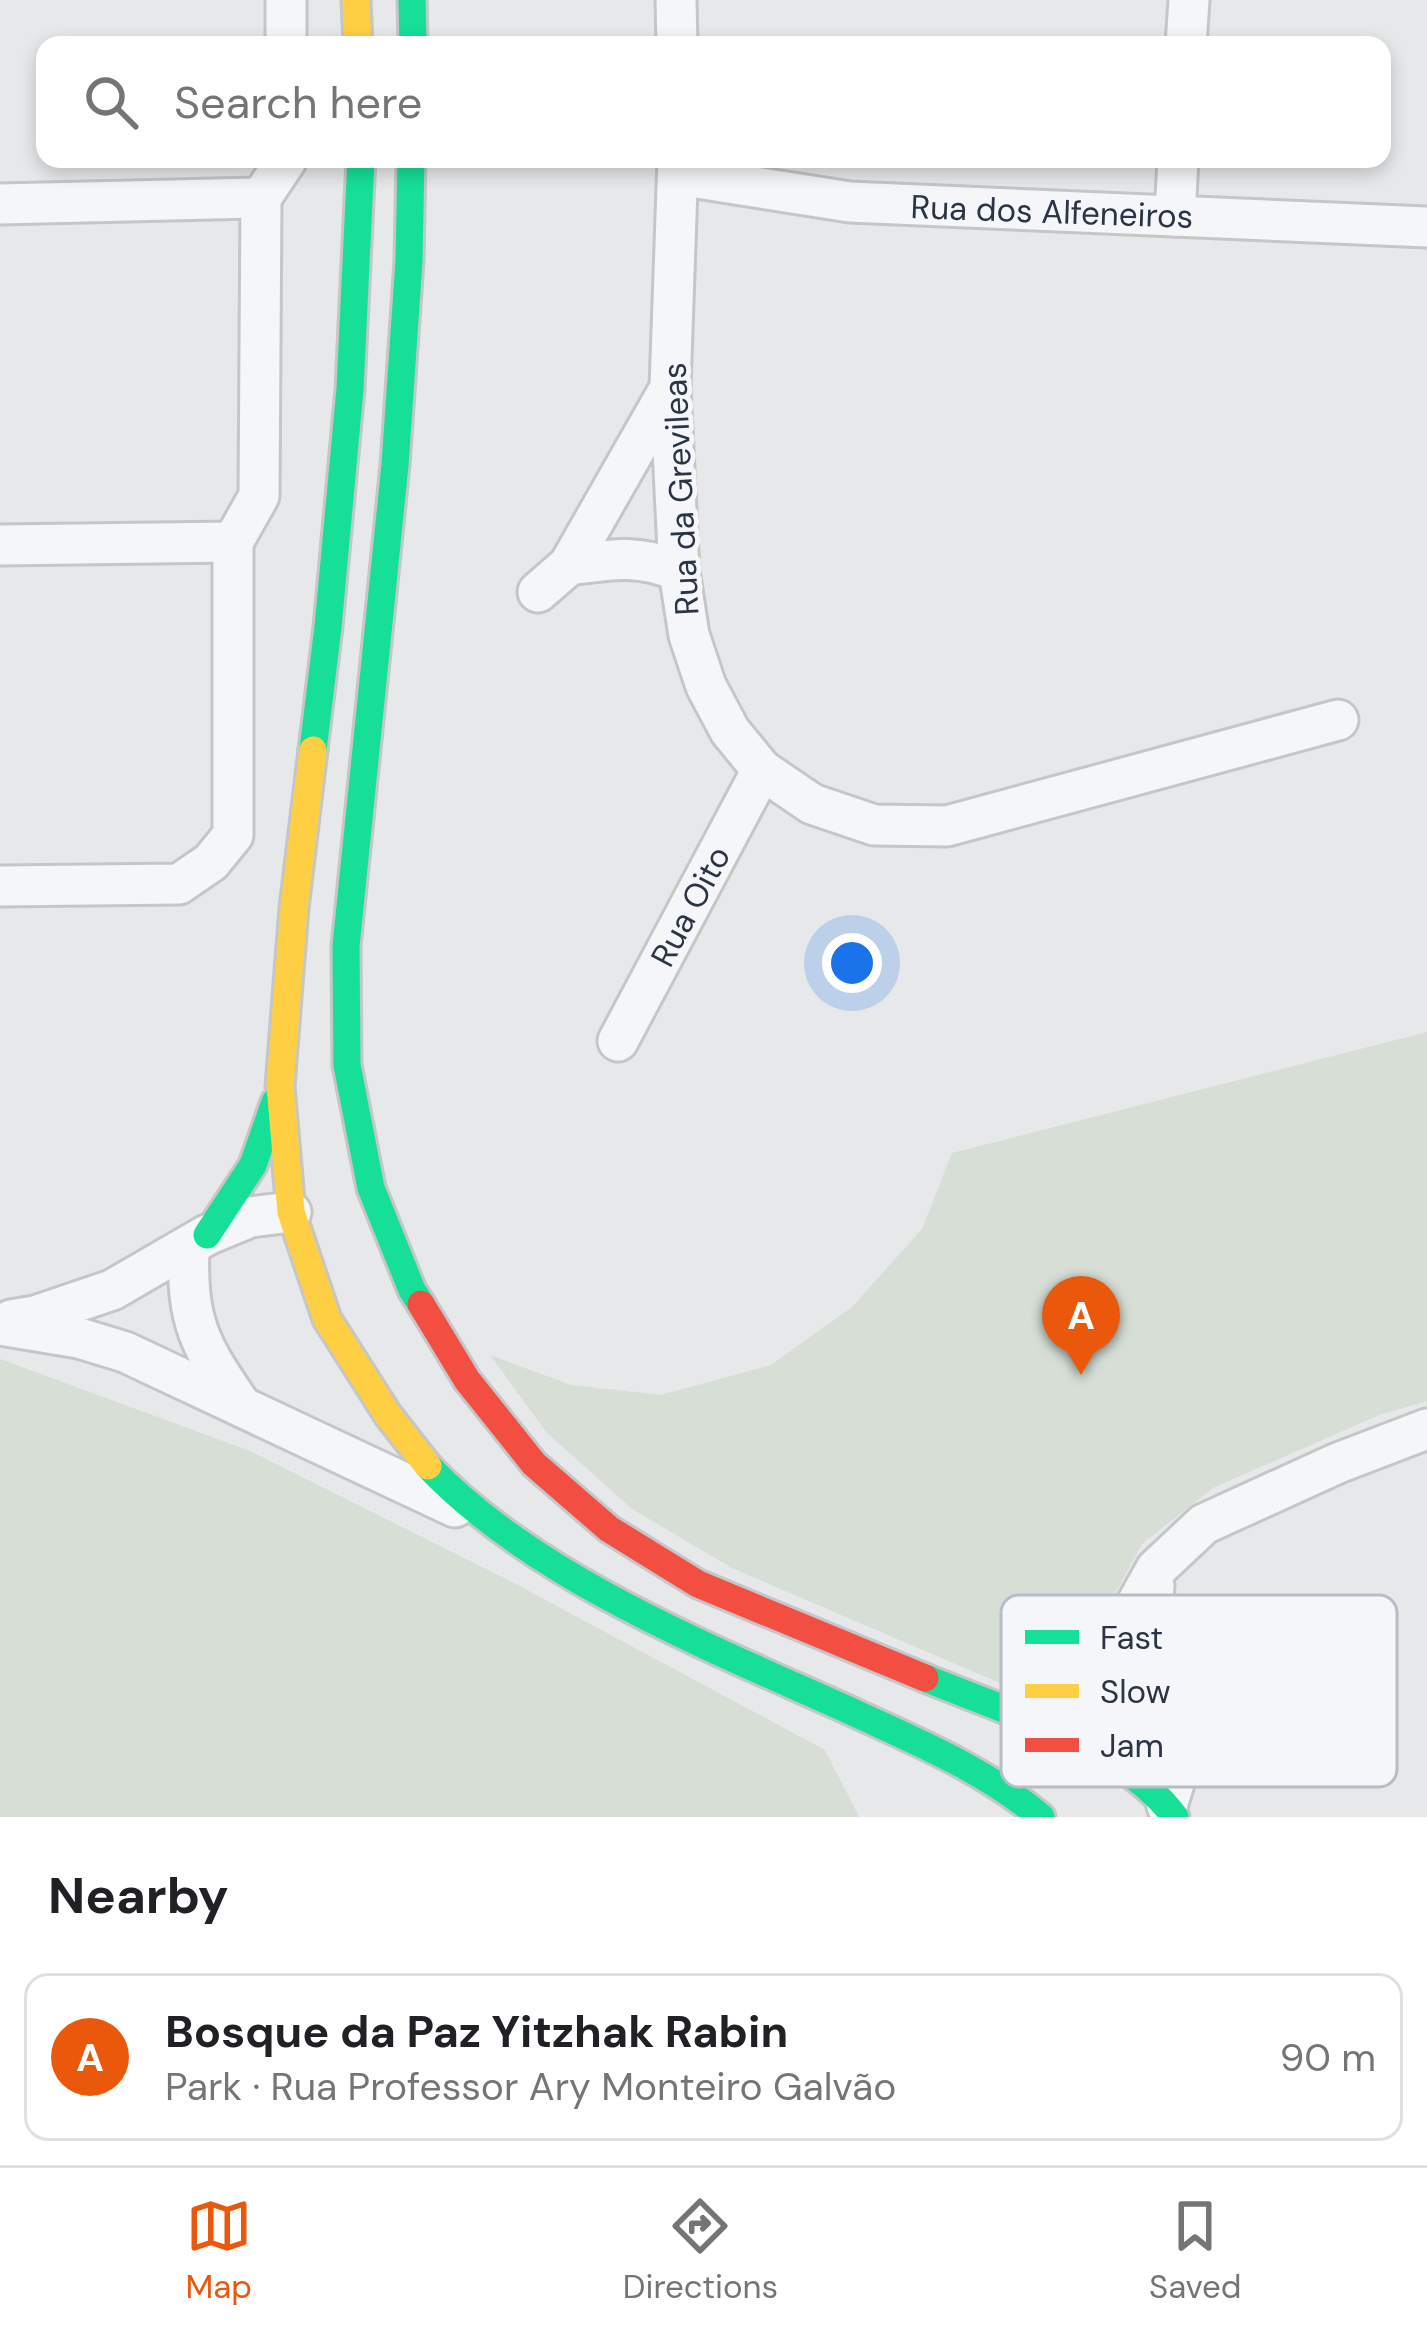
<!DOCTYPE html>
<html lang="en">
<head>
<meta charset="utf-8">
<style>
	body { margin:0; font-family:"DM Sans",sans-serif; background:#f6f6f6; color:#202124 }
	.you { position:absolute; left:852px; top:963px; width:42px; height:42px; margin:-30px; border:9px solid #fff; border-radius:50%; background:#1a73e8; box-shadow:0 0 0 18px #1a73e833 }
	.badge { display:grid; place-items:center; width:78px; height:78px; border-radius:50%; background:#ea580c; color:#fff; font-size:39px; font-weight:700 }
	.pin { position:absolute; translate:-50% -99px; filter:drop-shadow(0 3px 6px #0008) }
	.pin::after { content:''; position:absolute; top:63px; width:42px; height:36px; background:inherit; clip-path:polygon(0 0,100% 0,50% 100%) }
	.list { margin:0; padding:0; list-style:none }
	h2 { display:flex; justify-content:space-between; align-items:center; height:156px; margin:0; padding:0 48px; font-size:51px }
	h2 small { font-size:39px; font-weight:400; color:#757577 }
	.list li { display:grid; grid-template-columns:78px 1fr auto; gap:36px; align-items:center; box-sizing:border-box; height:168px; margin:0 24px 24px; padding:0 24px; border:3px solid #e0e0e0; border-radius:24px }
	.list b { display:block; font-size:45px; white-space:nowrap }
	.list p { margin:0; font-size:39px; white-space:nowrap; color:#757577 }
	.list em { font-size:39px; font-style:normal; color:#757577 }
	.icon { flex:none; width:66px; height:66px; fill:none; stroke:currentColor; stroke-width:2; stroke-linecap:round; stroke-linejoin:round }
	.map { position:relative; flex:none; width:1427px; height:1817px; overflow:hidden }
	.search { position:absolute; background:#fff; box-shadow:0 6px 18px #0003; left:36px; right:36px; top:36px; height:132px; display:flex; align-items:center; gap:30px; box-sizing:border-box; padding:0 42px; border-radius:24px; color:#757577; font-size:45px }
	.sheet { height:348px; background:#fff }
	nav { display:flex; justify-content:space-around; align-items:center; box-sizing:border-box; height:168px; border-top:3px solid #e0e0e0; background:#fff; font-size:33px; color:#757577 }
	nav a { display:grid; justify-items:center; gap:6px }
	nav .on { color:#ea580c }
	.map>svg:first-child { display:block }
	.green { fill:#d6ded6 }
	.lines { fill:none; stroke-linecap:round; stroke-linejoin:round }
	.street-casing { stroke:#c4c6c8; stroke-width:45 }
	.fast-casing { stroke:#c4c6c8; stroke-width:33 }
	.slow-casing { stroke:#c4c6c8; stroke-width:33 }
	.jam-casing { stroke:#c4c6c8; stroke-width:33 }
	.street { stroke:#f5f6f7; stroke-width:39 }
	.fast { stroke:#16e098; stroke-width:27 }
	.slow { stroke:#ffcf43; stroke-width:27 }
	.jam { stroke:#f24e42; stroke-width:27 }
	.labels { text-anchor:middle; stroke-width:10; stroke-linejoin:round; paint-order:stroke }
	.street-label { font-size:33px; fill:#2b3445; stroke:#f4f6f9 }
	.key { fill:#f4f6f9; stroke:#b8bcc3; stroke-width:3 }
	.key-label { font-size:33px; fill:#2b3445 }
</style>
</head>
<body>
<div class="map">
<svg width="1427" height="1817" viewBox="0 0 1427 1817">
	<rect width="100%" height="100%" fill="#e6e8ea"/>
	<g class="green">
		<polygon points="1427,1032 1427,1401 1379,1415 1213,1488 1142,1544 1093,1634 1065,1711 732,1568 632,1509 547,1433 490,1355 571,1385 661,1395 771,1365 852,1307 922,1229 952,1153"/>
		<polygon points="0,1359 250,1451 510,1581 825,1750 859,1817 0,1817"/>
	</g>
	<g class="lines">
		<defs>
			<g id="street">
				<polyline points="286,0 286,45"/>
				<polyline points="676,0 677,45"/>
				<polyline points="1186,45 1189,0"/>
				<polyline points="678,159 670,388 679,571 689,635 706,686 730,731 762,770 812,804 874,825 947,826 1338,720"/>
				<polyline points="678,175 850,202 1427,227"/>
				<polyline points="0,204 261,198 287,159"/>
				<polyline points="1175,216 1178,159"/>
				<polyline points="0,545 233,542"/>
				<path d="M569,565C613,559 637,554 679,571"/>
				<polyline points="538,592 569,565 670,388"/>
				<polyline points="0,886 179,884 211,862 233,835 233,542 259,496 261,198"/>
				<polyline points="618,1041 762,770"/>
				<path d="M189,1247C186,1323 200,1346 242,1407"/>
				<polyline points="11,1320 35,1316 112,1290 207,1235 250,1217 291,1212"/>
				<polyline points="0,1325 79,1338 125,1352 455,1507"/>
				<polyline points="1154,1586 1149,1643 1175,1780 1167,1806"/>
				<polyline points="1075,1740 1122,1630 1156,1569 1204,1524 1338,1463 1427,1429"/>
			</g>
			<g id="fast">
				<polyline points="412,0 413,45"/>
				<polyline points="411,159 409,261 395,465 346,946 347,1065 371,1188 412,1290 421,1304"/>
				<polyline points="313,750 328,627 350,389 361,159"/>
				<polyline points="207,1235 253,1165 275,1102"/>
				<path d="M428,1466C535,1579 716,1650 857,1714C922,1744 986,1771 1041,1817"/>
				<path d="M925,1678C1003,1710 1124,1747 1175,1817"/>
			</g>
			<g id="slow">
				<polyline points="356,0 358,45"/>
				<polyline points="313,750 294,908 280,1086 291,1212 327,1319 388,1415 428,1466"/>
			</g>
			<polyline id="jam" points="421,1304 467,1380 534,1464 609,1529 698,1584 925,1678"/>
		</defs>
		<use href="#street" class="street-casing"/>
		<use href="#fast" class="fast-casing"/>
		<use href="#slow" class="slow-casing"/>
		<use href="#jam" class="jam-casing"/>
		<use href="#street" class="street"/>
		<use href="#fast" class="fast"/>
		<use href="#slow" class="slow"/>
		<use href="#jam" class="jam"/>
	</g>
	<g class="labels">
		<g class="street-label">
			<text transform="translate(1052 211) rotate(2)" y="12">Rua dos Alfeneiros</text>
			<text transform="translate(680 489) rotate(-93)" y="12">Rua da Grevileas</text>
			<text transform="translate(690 906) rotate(-62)" y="12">Rua Oito</text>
		</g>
	</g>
	<rect x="1001" y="1595" width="396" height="192" rx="18" class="key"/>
	<rect x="1025" y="1630" width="54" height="14" fill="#16e098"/>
	<rect x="1025" y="1684" width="54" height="14" fill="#ffcf43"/>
	<rect x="1025" y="1738" width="54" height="14" fill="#f24e42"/>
	<g class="key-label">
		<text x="1100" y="1649">Fast</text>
		<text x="1100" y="1703">Slow</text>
		<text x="1100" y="1757">Jam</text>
	</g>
</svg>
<div class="you"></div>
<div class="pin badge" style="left:1081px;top:1375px">A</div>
<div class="search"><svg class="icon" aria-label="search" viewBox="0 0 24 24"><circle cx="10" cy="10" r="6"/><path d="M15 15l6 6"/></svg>Search here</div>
</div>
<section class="sheet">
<h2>Nearby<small></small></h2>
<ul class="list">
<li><span class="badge">A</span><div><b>Bosque da Paz Yitzhak Rabin</b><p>Park · Rua Professor Ary Monteiro Galvão</p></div><em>90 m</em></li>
</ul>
</section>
<nav>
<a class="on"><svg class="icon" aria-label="map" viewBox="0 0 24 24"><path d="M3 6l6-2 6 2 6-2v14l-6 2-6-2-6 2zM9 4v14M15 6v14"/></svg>Map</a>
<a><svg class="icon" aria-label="directions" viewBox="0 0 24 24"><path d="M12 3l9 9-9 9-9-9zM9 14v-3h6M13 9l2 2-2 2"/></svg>Directions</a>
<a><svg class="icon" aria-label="saved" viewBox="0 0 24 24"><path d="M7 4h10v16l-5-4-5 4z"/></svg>Saved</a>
</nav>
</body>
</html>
